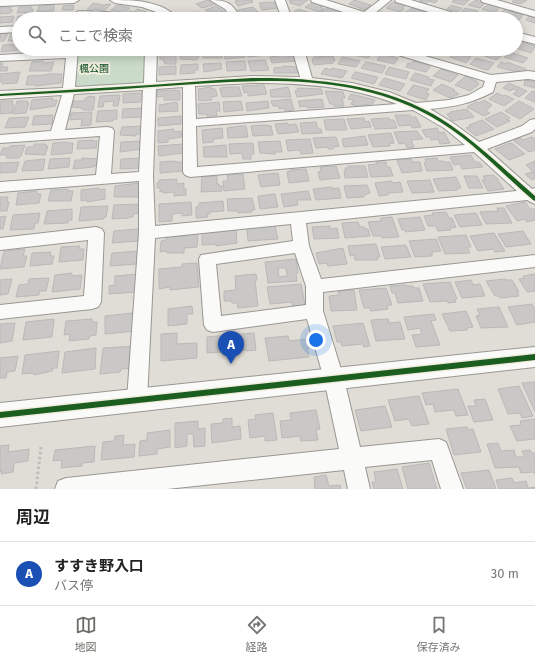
<!DOCTYPE html>
<html lang="ja">
<head>
<meta charset="utf-8">
<style>
	body { margin:0; font-family:"Fira Sans","Noto Sans JP",sans-serif; background:#f6f6f6; color:#222 }
	.you { position:absolute; left:316px; top:340px; width:14px; height:14px; margin:-10px; border:3px solid #fff; border-radius:50%; background:#1a73e8; box-shadow:0 0 0 6px #1a73e833 }
	.badge { display:grid; place-items:center; width:26px; height:26px; border-radius:50%; background:#6e6c66; color:#fff; font-size:13px; font-weight:700 }
	.pin { position:absolute; translate:-50% -33px; filter:drop-shadow(0 1px 2px #0008) }
	.pin::after { content:''; position:absolute; top:21px; width:14px; height:12px; background:inherit; clip-path:polygon(0 0,100% 0,50% 100%) }
	.list { margin:0; padding:0; list-style:none }
	h2 { display:flex; justify-content:space-between; align-items:center; height:52px; margin:0; padding:0 16px; font-size:17px }
	h2 small { font-size:13px; font-weight:400; color:#767676 }
	.list li { display:grid; grid-template-columns:26px 1fr auto; gap:12px; align-items:center; box-sizing:border-box; height:64px; padding:0 16px; border-top:1px solid #e0e0e0 }
	.list b { display:block; font-size:15px; white-space:nowrap }
	.list p { margin:0; font-size:13px; white-space:nowrap; color:#767676 }
	.list em { font-size:13px; font-style:normal; color:#767676 }
	.icon { flex:none; width:22px; height:22px; fill:none; stroke:currentColor; stroke-width:2; stroke-linecap:round; stroke-linejoin:round }
	.map { position:relative; flex:none; width:535px; height:489px; overflow:hidden }
	.search { position:absolute; background:#fff; box-shadow:0 2px 10px #0003; left:12px; right:12px; top:12px; height:44px; display:flex; align-items:center; gap:10px; box-sizing:border-box; padding:0 14px; border-radius:22px; color:#767676; font-size:15px }
	.sheet { height:116px; background:#fff }
	nav { display:flex; justify-content:space-around; align-items:center; box-sizing:border-box; height:56px; border-top:1px solid #e0e0e0; background:#fff; font-size:11px; color:#767676 }
	nav a { display:grid; justify-items:center; gap:2px }
	nav .on { color:#6e6c66 }
	.map>svg:first-child { display:block }
	.green { fill:#cadcc9 }
	.building { fill:#c9c8c7; stroke:#bab9b8; fill-rule:evenodd }
	.lines { fill:none; stroke-linecap:round; stroke-linejoin:round }
	.minor-casing { stroke:#999792; stroke-width:2 }
	.tertiary-casing { stroke:#999792; stroke-width:2 }
	.path { stroke:#bebdba; stroke-width:3; stroke-dasharray:2.5 2.5; stroke-linecap:butt }
	.minor { fill:#fafaf9; fill-rule:evenodd }
	.tertiary { fill:#fafaf9; fill-rule:evenodd }
	.cycleway-casing { stroke:#f2eddf; stroke-width:3 }
	.cycleway { fill:#1b5e20; fill-rule:evenodd }
	.labels { text-anchor:middle; stroke-width:4; stroke-linejoin:round; paint-order:stroke }
	.far-park-label { font-size:10px; fill:#03471c; stroke:#f2eddf }
</style>
</head>
<body>
<div class="map">
<svg width="535" height="489" viewBox="0 0 535 489">
	<rect width="100%" height="100%" fill="#e0ddd6"/>
	<polygon class="green" points="76,49 144,49 146,83 73,88"/>
	<g class="building">
		<polygon points="208,0 216,4 202,8 196,4"/>
		<polygon points="235,0 252,0 253,2 238,6 235,2 237,2"/>
		<polygon points="290,0 308,0 300,6 290,3 292,2 289,1"/>
		<polygon points="354,0 371,5 365,10 349,4"/>
		<polygon points="419,0 438,0 435,3 429,1 425,5 419,3 421,1"/>
		<polygon points="454,0 469,0 464,5 452,2"/>
		<polygon points="476,0 485,3 480,8 468,5"/>
		<polygon points="514,0 527,0 521,4 512,2"/>
		<polygon points="269,2 275,3 278,8 262,10 259,3"/>
		<polygon points="313,2 324,5 320,7 324,9 319,12 305,7"/>
		<polygon points="393,2 405,6 402,8 404,9 400,12 386,8"/>
		<polygon points="93,3 103,5 111,4 104,11 93,9 92,11 87,10"/>
		<polygon points="489,4 500,7 495,13 482,9"/>
		<polygon points="54,5 54,11 37,12 39,6"/>
		<polygon points="74,5 73,10 62,10 63,6"/>
		<polygon points="117,5 130,8 124,13 111,10"/>
		<polygon points="451,5 457,7 462,8 458,12 447,9"/>
		<polygon points="216,6 225,12 214,16 205,10"/>
		<polygon points="0,7 11,7 10,10 13,10 11,13 0,14"/>
		<polygon points="19,7 32,7 31,9 33,9 32,13 25,14 26,12 17,13"/>
		<polygon points="253,7 258,12 242,15 238,10"/>
		<polygon points="328,7 341,11 337,13 340,14 336,17 321,12"/>
		<polygon points="412,8 424,12 419,17 404,13"/>
		<polygon points="465,8 478,11 474,16 460,13"/>
		<polygon points="137,9 147,12 140,17 129,16 130,15 126,14 130,11 134,12"/>
		<polygon points="298,9 314,14 309,19 300,17 301,16 297,15 298,14 294,12"/>
		<polygon points="505,9 523,15 519,20 500,14"/>
		<polygon points="195,12 202,17 194,19 180,19 181,18 180,17"/>
		<polygon points="346,12 358,16 355,19 338,18"/>
		<polygon points="381,12 395,16 392,19 381,19 374,17"/>
		<polygon points="480,13 484,13 494,15 491,19 475,17"/>
		<polygon points="53,14 52,19 37,19 38,15"/>
		<polygon points="58,14 68,13 74,14 73,19 56,19"/>
		<polygon points="155,14 161,19 145,19"/>
		<polygon points="33,15 32,19 19,19 19,22 16,22 18,16"/>
		<polygon points="265,15 273,15 274,16 277,16 278,18 283,19 266,19"/>
		<polygon points="14,16 12,22 0,23 0,17"/>
		<polygon points="529,16 535,18 535,23 526,20"/>
		<polygon points="8,33 4,41 0,41 0,34"/>
		<polygon points="11,34 19,34 19,39 16,39 15,41 8,41"/>
		<polygon points="519,41 535,46 535,47 531,53 516,48 516,44"/>
		<polygon points="19,44 19,50 1,52 3,45"/>
		<polygon points="220,49 222,58 203,58 202,50"/>
		<polygon points="224,49 244,49 245,57 225,59"/>
		<polygon points="246,49 263,49 266,50 267,55 248,57"/>
		<polygon points="270,49 291,49 291,51 271,53"/>
		<polygon points="308,49 326,49 327,52 309,53"/>
		<polygon points="330,49 348,49 348,51 331,53"/>
		<polygon points="353,49 369,51 369,54 371,55 368,58 349,54"/>
		<polygon points="428,49 447,49 450,50 444,55 431,52"/>
		<polygon points="463,49 480,49 476,53"/>
		<polygon points="489,49 504,54 496,60 479,54 482,51 486,52"/>
		<polygon points="198,51 199,57 196,60 180,59 180,53"/>
		<polygon points="454,51 471,57 466,63 450,57 451,56 450,55"/>
		<polygon points="509,52 528,58 523,63 504,57"/>
		<polygon points="160,53 176,54 176,64 165,64 163,59 160,59"/>
		<polygon points="381,54 398,58 394,64 377,60"/>
		<polygon points="286,55 287,57 293,56 295,61 272,63 270,57"/>
		<polygon points="333,56 335,61 333,61 333,63 314,65 312,61 314,57"/>
		<polygon points="342,57 360,61 356,67 338,64"/>
		<polygon points="476,58 494,63 488,70 483,69 470,64"/>
		<polygon points="265,60 269,70 251,71 248,61"/>
		<polygon points="43,61 43,63 54,62 51,71 29,71 32,62"/>
		<polygon points="245,61 246,70 227,71 226,62"/>
		<polygon points="413,61 431,66 426,72 406,67 408,63 411,64"/>
		<polygon points="366,62 386,66 382,73 361,68"/>
		<polygon points="501,62 506,64 507,62 526,69 524,72 518,71 517,72 497,67"/>
		<polygon points="0,63 3,63 2,67 8,67 7,71 0,71"/>
		<polygon points="221,63 222,69 204,72 203,64"/>
		<polygon points="198,64 198,70 194,70 195,73 180,74 181,65"/>
		<polygon points="176,66 176,74 159,75 159,67"/>
		<polygon points="283,66 299,67 300,73 274,73 274,68 283,67"/>
		<polygon points="389,67 409,72 406,79 385,74"/>
		<polygon points="325,68 331,70 332,68 347,71 342,78 321,74"/>
		<polygon points="441,69 458,75 451,82 433,76"/>
		<polygon points="20,72 17,83 2,84 3,82 0,82 0,74"/>
		<polygon points="355,72 378,77 374,84 351,78"/>
		<polygon points="415,73 429,77 428,79 434,80 431,86 410,80"/>
		<polygon points="50,74 62,74 61,83 35,86 36,85 26,85 28,76 36,75 36,76"/>
		<polygon points="466,76 478,82 477,83 479,84 470,91 455,85"/>
		<polygon points="384,78 405,84 400,91 379,85"/>
		<polygon points="525,80 535,82 535,88 524,85"/>
		<polygon points="509,83 527,91 519,97 513,94 518,91 513,89 510,91 503,88"/>
		<polygon points="442,84 455,90 453,91 459,94 450,98 433,90"/>
		<polygon points="264,85 267,94 248,96 248,92 244,93 242,86"/>
		<polygon points="413,85 429,89 426,93 429,94 426,100 407,94"/>
		<polygon points="211,87 211,89 214,88 216,91 217,96 211,97 212,100 199,101 198,89"/>
		<polygon points="231,87 239,87 242,96 222,97 220,88"/>
		<polygon points="288,87 291,97 271,97 270,90"/>
		<polygon points="297,88 321,89 323,94 297,97 295,91 298,91"/>
		<polygon points="175,90 180,91 180,100 164,100 164,96 157,97 157,91"/>
		<polygon points="325,91 343,92 345,98 342,98 344,106 334,106 333,104 330,104"/>
		<polygon points="532,91 535,92 535,102 525,98"/>
		<polygon points="143,93 143,99 140,99 140,102 123,103 123,94"/>
		<polygon points="497,93 503,96 505,95 514,99 504,106 489,99"/>
		<polygon points="351,94 375,100 371,106 365,104 364,106 360,105 359,107 351,104 353,100 348,99"/>
		<polygon points="120,95 118,106 113,106 114,101 104,102 103,107 98,107 100,96"/>
		<polygon points="90,96 95,97 93,110 84,110 81,108 72,107 73,101 84,101 86,98"/>
		<polygon points="53,98 52,100 57,100 55,106 30,110 32,100"/>
		<polygon points="291,99 294,110 285,111 285,108 279,109 278,106 273,106 271,101"/>
		<polygon points="322,99 324,107 307,108 306,106 300,107 298,101"/>
		<polygon points="484,100 492,105 486,111 490,113 484,116 467,107 476,102 479,103"/>
		<polygon points="1,101 13,101 12,105 14,105 12,113 0,114"/>
		<polygon points="17,101 28,101 27,103 29,103 26,113 13,114"/>
		<polygon points="241,101 243,110 224,112 223,102"/>
		<polygon points="268,101 269,108 247,111 246,103"/>
		<polygon points="519,101 534,109 520,119 505,111"/>
		<polygon points="177,102 178,111 159,112 159,105"/>
		<polygon points="219,102 220,111 216,111 217,116 207,116 207,114 199,114 198,104"/>
		<polygon points="143,108 143,117 122,118 123,109"/>
		<polygon points="467,109 474,117 452,121 447,114 451,113 450,112"/>
		<polygon points="117,110 117,119 113,119 113,121 96,122 98,111"/>
		<polygon points="92,112 91,125 81,126 82,119 70,120 71,113"/>
		<polygon points="501,112 510,118 507,120 510,121 497,127 485,119"/>
		<polygon points="53,115 52,124 32,125 34,116"/>
		<polygon points="395,115 410,115 411,117 416,117 421,127 412,128 411,125 399,126"/>
		<polygon points="181,116 181,124 158,126 158,118"/>
		<polygon points="29,117 25,127 5,128 9,118"/>
		<polygon points="364,118 365,122 369,121 371,127 351,129 347,119"/>
		<polygon points="389,118 390,120 394,120 397,128 375,129 371,119"/>
		<polygon points="344,119 347,130 326,130 324,120"/>
		<polygon points="482,120 494,129 476,136 466,128 471,126 469,125"/>
		<polygon points="316,122 318,129 321,129 322,133 302,134 300,123"/>
		<polygon points="288,123 288,125 296,124 299,132 278,134 275,124"/>
		<polygon points="265,125 271,126 273,135 253,136 251,126"/>
		<polygon points="144,126 143,134 136,134 136,136 120,135 122,127"/>
		<polygon points="239,126 246,126 248,137 228,138 227,128"/>
		<polygon points="222,128 223,138 213,139 213,142 203,143 202,130"/>
		<polygon points="437,128 439,133 444,132 450,143 440,144 438,139 431,140 430,137 426,137 422,130"/>
		<polygon points="174,129 174,132 181,131 182,137 168,139 168,142 158,143 158,131"/>
		<polygon points="417,131 423,139 411,140 414,147 407,148 405,143 399,144 394,132"/>
		<polygon points="391,133 394,143 389,144 390,146 373,147 368,135"/>
		<polygon points="365,136 368,145 344,147 342,139"/>
		<polygon points="336,137 339,146 333,147 333,149 328,149 328,147 316,148 313,138"/>
		<polygon points="532,137 535,139 535,150 529,152 514,141 520,138 523,140"/>
		<polygon points="310,139 313,153 301,154 300,150 288,151 286,140"/>
		<polygon points="93,140 93,141 97,141 96,148 77,149 78,141"/>
		<polygon points="142,141 142,149 120,152 121,142"/>
		<polygon points="280,141 282,152 275,152 275,154 260,153 258,142"/>
		<polygon points="68,142 68,143 73,143 72,153 51,155 53,143"/>
		<polygon points="253,143 254,154 251,154 251,159 243,159 242,153 230,154 229,144"/>
		<polygon points="510,143 513,144 525,154 509,160 495,149"/>
		<polygon points="34,144 46,144 45,146 48,146 45,155 25,154 27,147 34,147"/>
		<polygon points="183,144 183,153 159,156 158,146"/>
		<polygon points="25,145 21,156 19,158 6,158 7,155 0,155 3,148 9,148 10,146"/>
		<polygon points="226,145 227,157 204,157 203,147"/>
		<polygon points="471,155 474,161 480,163 483,167 462,169 460,164 454,165 450,157"/>
		<polygon points="70,158 69,167 48,169 50,159"/>
		<polygon points="82,158 98,159 96,166 93,166 93,167 73,169 75,160 82,160"/>
		<polygon points="141,158 140,168 120,169 121,159"/>
		<polygon points="437,158 438,161 443,161 443,162 450,162 453,170 427,171 424,163 426,162 425,159"/>
		<polygon points="45,159 43,170 22,171 25,161"/>
		<polygon points="411,159 412,162 420,162 422,171 402,173 397,160"/>
		<polygon points="175,161 175,162 183,162 184,171 160,173 160,162"/>
		<polygon points="535,161 535,178 532,180 525,174 533,172 526,165"/>
		<polygon points="19,162 16,172 0,173 0,163"/>
		<polygon points="376,162 386,162 387,167 390,167 393,176 371,177 368,165 377,164"/>
		<polygon points="336,166 340,178 320,180 318,172 321,171 320,167"/>
		<polygon points="348,166 365,166 368,177 345,178 344,171 346,171 345,168 348,168"/>
		<polygon points="306,169 309,181 289,183 287,172 290,171 290,170"/>
		<polygon points="278,173 280,185 261,187 258,175"/>
		<polygon points="243,174 245,189 224,191 223,181 228,181 227,175"/>
		<polygon points="493,175 496,177 504,189 488,191 482,180 485,180 483,176"/>
		<polygon points="217,176 217,184 219,184 219,186 222,186 222,191 201,192 202,177"/>
		<polygon points="464,176 477,176 483,188 469,188"/>
		<polygon points="456,177 461,188 457,188 458,190 439,191 433,179"/>
		<polygon points="177,179 177,184 184,183 184,189 186,189 186,195 174,196 174,192 163,193 163,191 160,192 160,188 157,188 157,183 159,183 159,180"/>
		<polygon points="430,180 434,192 412,193 407,181"/>
		<polygon points="392,181 392,183 400,182 403,192 388,193 388,195 379,196 375,183"/>
		<polygon points="139,183 139,197 114,197 115,186"/>
		<polygon points="367,185 370,193 364,195 364,197 347,198 344,186"/>
		<polygon points="332,187 332,189 339,188 341,198 316,200 313,189"/>
		<polygon points="99,188 99,190 105,189 105,199 87,202 87,200 81,201 81,190"/>
		<polygon points="68,189 68,191 73,191 71,201 48,201 51,190"/>
		<polygon points="37,191 37,194 41,194 39,203 16,205 18,193"/>
		<polygon points="308,191 311,200 297,200 298,205 284,207 281,194"/>
		<polygon points="275,194 278,207 260,209 258,196"/>
		<polygon points="0,197 8,197 7,202 9,202 7,211 0,211"/>
		<polygon points="252,198 255,210 251,210 252,212 238,213 238,211 228,211 227,199"/>
		<polygon points="223,201 224,211 210,212 210,214 207,214 208,217 196,218 196,207 199,206 199,203"/>
		<polygon points="191,202 192,215 182,216 182,213 172,214 172,221 159,222 159,204"/>
		<polygon points="525,202 530,209 535,209 535,220 527,222 525,219 517,221 506,206"/>
		<polygon points="140,204 140,213 133,214 133,217 129,217 129,218 112,219 114,205"/>
		<polygon points="108,206 106,217 104,217 104,219 79,221 81,207"/>
		<polygon points="497,208 504,208 512,223 486,224 480,212 498,211"/>
		<polygon points="72,209 72,220 69,220 68,223 44,224 47,211"/>
		<polygon points="446,212 449,218 452,218 456,227 450,228 451,230 438,231 436,226 428,226 424,216 433,215 432,213"/>
		<polygon points="40,213 38,223 35,223 34,229 10,230 13,215"/>
		<polygon points="476,213 482,225 460,227 454,215"/>
		<polygon points="6,216 3,229 0,229 0,217"/>
		<polygon points="392,217 399,237 382,238 381,236 373,236 368,222 381,221 381,218"/>
		<polygon points="420,217 425,230 406,232 405,230 402,230 398,219"/>
		<polygon points="358,222 360,227 364,227 365,229 368,229 370,236 345,238 342,223"/>
		<polygon points="275,226 278,239 248,241 247,228"/>
		<polygon points="330,226 330,229 337,228 339,238 314,239 312,227"/>
		<polygon points="236,228 237,243 216,246 216,244 202,245 202,231"/>
		<polygon points="139,229 138,241 112,243 114,231"/>
		<polygon points="523,231 531,244 506,247 498,234"/>
		<polygon points="494,233 505,251 495,252 493,249 478,251 470,236"/>
		<polygon points="187,234 198,234 197,247 184,248 184,253 167,253 167,251 160,252 161,241 166,240 166,237 187,236"/>
		<polygon points="466,235 471,247 467,247 470,253 445,254 438,237"/>
		<polygon points="436,239 441,251 432,252 432,256 415,257 409,241"/>
		<polygon points="376,244 380,257 377,257 378,260 355,260 354,255 350,256 348,246"/>
		<polygon points="406,245 411,257 385,259 381,247"/>
		<polygon points="80,246 79,249 84,249 83,260 59,262 61,247"/>
		<polygon points="343,248 347,264 328,266 327,263 319,264 316,253"/>
		<polygon points="25,249 23,256 27,256 24,267 0,269 4,251"/>
		<polygon points="138,251 137,264 110,266 112,253"/>
		<polygon points="51,252 50,256 54,256 52,264 30,266 32,253"/>
		<path d="M296,259L298,273H296L297,281L268,283L265,262ZM278,268H286L287,276L279,277Z"/>
		<polygon points="197,263 199,287 170,290 170,287 159,289 159,269 182,267 182,264"/>
		<polygon points="72,273 72,276 82,275 80,289 52,292 55,275"/>
		<polygon points="138,274 137,292 109,294 109,286 115,285 115,276"/>
		<polygon points="256,274 257,280 255,281 258,306 238,308 237,303 232,303 231,301 224,301 224,291 236,290 235,276"/>
		<polygon points="535,274 535,291 527,292 519,279 524,278 523,276"/>
		<polygon points="49,278 46,291 39,291 39,295 16,297 19,285 28,284 29,279"/>
		<polygon points="12,279 8,294 0,295 0,280"/>
		<polygon points="505,279 506,280 512,280 519,292 517,292 519,296 500,298 499,296 495,296 486,281"/>
		<polygon points="471,280 473,285 480,284 485,296 462,298 455,282"/>
		<polygon points="450,282 457,299 455,299 456,302 448,303 447,301 430,302 423,284"/>
		<polygon points="301,284 305,305 293,306 292,302 270,304 267,287"/>
		<polygon points="406,285 407,286 413,286 414,288 419,288 423,301 398,303 395,293 392,293 390,286"/>
		<polygon points="386,288 392,305 387,305 388,309 371,311 370,308 364,308 359,290"/>
		<polygon points="354,290 357,310 331,311 329,296 339,295 338,291"/>
		<polygon points="532,304 535,309 535,322 517,325 508,307"/>
		<polygon points="192,306 193,314 187,314 187,324 168,326 168,309"/>
		<polygon points="499,307 508,327 481,328 476,316 480,315 477,309"/>
		<polygon points="136,311 136,331 105,334 105,316 132,313 132,312"/>
		<polygon points="466,311 473,327 467,328 467,330 450,331 442,314"/>
		<polygon points="434,314 436,320 431,321 440,345 416,347 412,335 422,334 420,328 408,330 404,317"/>
		<polygon points="54,319 52,337 23,340 26,322"/>
		<polygon points="92,319 92,322 97,322 96,335 90,336 89,339 69,341 70,334 64,335 66,321"/>
		<polygon points="388,319 389,323 400,322 405,339 376,341 371,320"/>
		<polygon points="15,323 12,341 0,343 0,324"/>
		<polygon points="363,323 370,346 364,347 363,344 342,346 341,342 337,342 333,326"/>
		<polygon points="177,333 177,344 197,343 197,358 161,361 161,334"/>
		<polygon points="254,333 256,350 246,351 246,350 207,353 207,337"/>
		<polygon points="288,336 289,341 308,339 310,348 307,348 309,357 269,361 265,338"/>
		<polygon points="135,346 133,368 121,369 120,372 100,374 103,348"/>
		<polygon points="96,348 95,369 62,373 65,352"/>
		<polygon points="59,351 57,368 53,368 52,371 34,375 34,373 22,374 25,355"/>
		<polygon points="18,356 15,371 7,372 6,378 0,378 0,358"/>
		<polygon points="535,382 535,412 522,383"/>
		<polygon points="519,386 533,416 522,418 520,413 508,414 498,389"/>
		<polygon points="458,389 468,415 456,416 454,410 435,412 433,404 426,405 422,393"/>
		<polygon points="419,396 429,424 412,426 409,419 395,421 388,400"/>
		<polygon points="485,399 493,420 474,422 468,406 476,406 474,400"/>
		<polygon points="385,406 392,427 361,431 355,410"/>
		<polygon points="316,410 320,429 316,430 318,440 301,441 300,436 282,438 280,421 291,420 290,413"/>
		<polygon points="273,413 277,440 265,441 265,436 250,438 248,420 256,419 255,415"/>
		<polygon points="232,418 232,427 240,426 241,439 212,443 211,424 223,423 223,419"/>
		<polygon points="535,419 535,439 517,441 510,426 521,425 520,421"/>
		<polygon points="198,421 198,429 205,428 205,446 194,447 193,434 187,434 187,446 175,448 175,423"/>
		<polygon points="467,427 468,430 473,429 481,452 454,455 446,429"/>
		<polygon points="170,430 170,447 157,449 157,454 139,456 140,441 147,440 147,433"/>
		<polygon points="124,435 123,445 135,444 134,457 101,460 103,442 114,441 115,436"/>
		<polygon points="498,443 501,451 514,450 516,457 525,457 522,451 530,450 532,453 535,453 535,474 533,472 521,473 519,467 495,468 487,444"/>
		<polygon points="9,445 8,452 29,449 28,461 14,463 13,472 1,474 2,471 0,472 0,446"/>
		<polygon points="95,446 94,462 82,463 82,466 61,468 62,460 53,461 55,450"/>
		<polygon points="429,463 437,489 408,489 402,467"/>
		<polygon points="397,469 403,489 374,489 372,482 376,482 374,472"/>
		<polygon points="489,470 496,489 467,489 461,473"/>
		<polygon points="326,475 329,486 340,485 341,489 315,489 314,477"/>
		<polygon points="512,478 514,483 526,481 528,488 535,487 535,489 499,489 496,480"/>
	</g>
	<g class="lines">
		<defs>
			<g id="minor">
				<polygon points="0,0 79,0 74,3 0,6"/>
				<path d="M110,0C132,0 163,0 178,19H166L156,12L142,7L115,3Z"/>
				<path d="M210,0C229,0 232,4 242,19H232L225,9Z"/>
				<polygon points="275,0 285,0 292,19 282,19"/>
				<polygon points="311,0 326,0 364,12 380,0 391,0 369,18 365,19 312,2"/>
				<polygon points="395,0 411,0 467,17 468,19 452,19 396,2"/>
				<polygon points="481,0 497,0 535,11 535,17 482,2"/>
				<path d="M79,11C91,12 122,10 129,19L75,16L74,14Z"/>
				<polygon points="19,26 19,32 0,33 0,27"/>
				<polygon points="516,32 535,37 535,44 516,39"/>
				<path d="M66,49H78L75,87L144,83L145,49H157L156,82L252,76L300,77L292,49H304L312,78L352,83L389,92L416,103L449,100L469,95L483,87L485,81L385,51L383,49H401L491,75L528,71L535,72V80L528,79L496,82L493,92C472,103 454,107 430,109L453,123L479,142L522,126L530,120L535,119V129L532,132L487,149L532,189L535,188V204L527,200L306,223L309,246L321,279L535,255V267L323,292V311L344,379L360,447L439,439L446,442L463,489H441L432,460L365,467L370,489H348L344,470L167,489H55L58,481L66,478L339,449L324,379L307,319L213,332L207,330L204,325L199,259L201,255L293,241L291,224L155,238L147,400L144,406L137,409L130,406L127,400L139,233V181L0,192V182L96,175L100,136L0,143V135L51,131L62,95L0,99V91L63,88L66,58L0,61V55L66,51ZM252,83C301,83 350,86 397,104L196,119L195,86ZM183,87V172L185,175L190,177L474,152L517,191L155,226L153,176L156,89ZM143,90L139,172L111,174L114,131L112,128L107,127L65,130L74,94ZM413,110L444,128L465,145L197,167L196,126ZM295,253L306,286V305L221,316L216,264Z"/>
				<polygon points="96,227 102,229 104,233 101,302 98,307 92,309 0,319 0,305 84,296 88,240 0,250 0,238"/>
			</g>
			<polygon id="tertiary" points="535,347 535,367 0,427 0,403"/>
		</defs>
		<use href="#minor" class="minor-casing"/>
		<use href="#tertiary" class="tertiary-casing"/>
		<polyline class="path" points="36,489 41,447"/>
		<use href="#minor" class="minor"/>
		<use href="#tertiary" class="tertiary"/>
		<defs>
			<g id="cycleway">
				<path d="M252,78C274,78 296,78 318,81C364,85 411,98 449,124C480,145 507,172 535,196V201L533,200C500,172 469,137 430,116C345,69 244,81 151,87C101,91 50,93 0,96V94L151,85L218,80Z"/>
				<polygon points="535,354 535,360 0,418 0,412"/>
			</g>
		</defs>
		<use href="#cycleway" class="cycleway-casing"/>
		<use href="#cycleway" class="cycleway"/>
	</g>
	<g class="labels">
		<g class="far-park-label">
			<text x="94" y="72">楓公園</text>
		</g>
	</g>
</svg>
<div class="you"></div>
<div class="pin badge" style="left:231px;top:364px;background:#1a4fb4">A</div>
<div class="search"><svg class="icon" aria-label="search" viewBox="0 0 24 24"><circle cx="10" cy="10" r="6"/><path d="M15 15l6 6"/></svg>ここで検索</div>
</div>
<section class="sheet">
<h2>周辺<small></small></h2>
<ul class="list">
<li><span class="badge" style="background:#1a4fb4">A</span><div><b>すすき野入口</b><p>バス停</p></div><em>30 m</em></li>
</ul>
</section>
<nav>
<a class="on"><svg class="icon" aria-label="map" viewBox="0 0 24 24"><path d="M3 6l6-2 6 2 6-2v14l-6 2-6-2-6 2zM9 4v14M15 6v14"/></svg>地図</a>
<a><svg class="icon" aria-label="directions" viewBox="0 0 24 24"><path d="M12 3l9 9-9 9-9-9zM9 14v-3h6M13 9l2 2-2 2"/></svg>経路</a>
<a><svg class="icon" aria-label="saved" viewBox="0 0 24 24"><path d="M7 4h10v16l-5-4-5 4z"/></svg>保存済み</a>
</nav>
</body>
</html>
